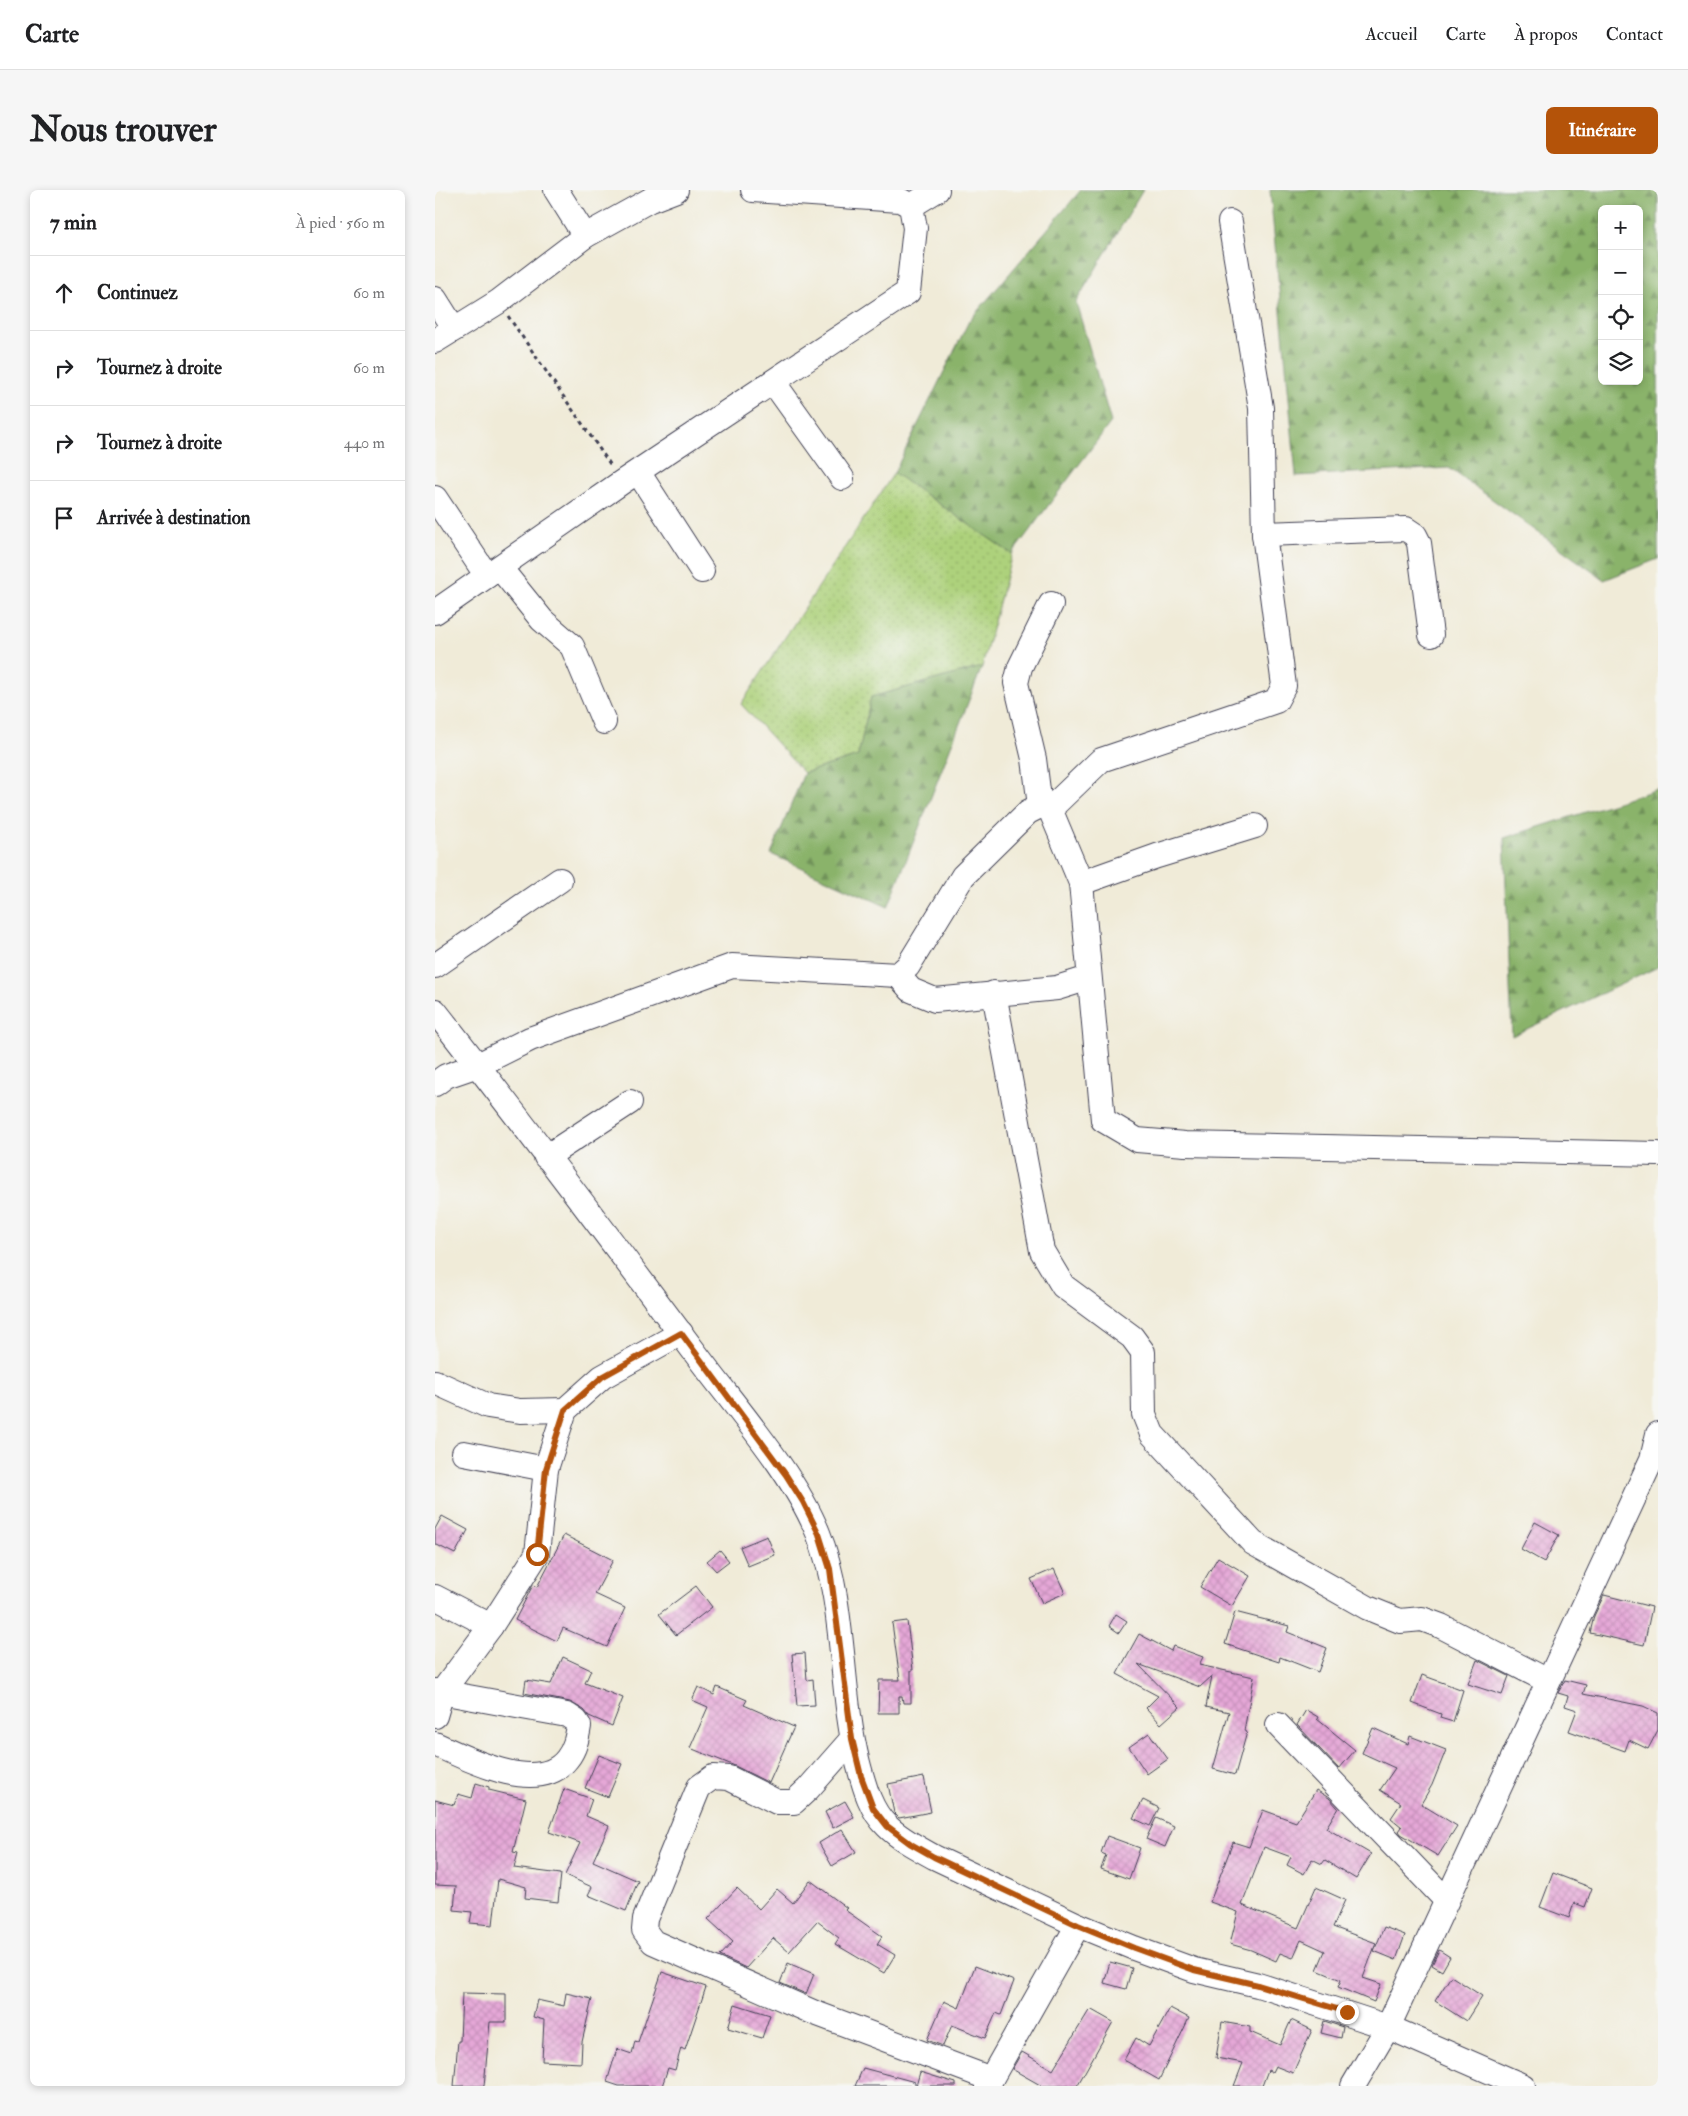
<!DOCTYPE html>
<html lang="fr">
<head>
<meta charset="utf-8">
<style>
	body { margin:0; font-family:"IM FELL Double Pica",serif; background:#f6f6f6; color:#202124 }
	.controls { position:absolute; right:15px; top:15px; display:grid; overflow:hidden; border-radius:8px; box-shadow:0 2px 8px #0003 }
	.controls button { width:45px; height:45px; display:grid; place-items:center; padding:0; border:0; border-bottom:1px solid #e0e0e0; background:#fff; color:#202124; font:25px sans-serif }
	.stop { position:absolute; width:15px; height:15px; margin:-11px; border:4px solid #b45309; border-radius:50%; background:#fff }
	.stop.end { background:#b45309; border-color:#fff; box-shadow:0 1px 5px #0008 }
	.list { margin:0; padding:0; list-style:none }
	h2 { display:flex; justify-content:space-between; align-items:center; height:65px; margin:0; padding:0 20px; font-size:21px }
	h2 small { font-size:16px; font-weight:400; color:#757577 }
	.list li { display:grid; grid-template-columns:32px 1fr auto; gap:15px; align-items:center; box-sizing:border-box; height:75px; padding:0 20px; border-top:1px solid #e0e0e0 }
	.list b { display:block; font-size:19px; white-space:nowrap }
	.list em { font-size:16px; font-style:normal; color:#757577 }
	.icon { flex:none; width:28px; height:28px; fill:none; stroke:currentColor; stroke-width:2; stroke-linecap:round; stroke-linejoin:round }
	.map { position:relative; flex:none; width:1223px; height:1896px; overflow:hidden; border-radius:8px }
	header { display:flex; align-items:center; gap:30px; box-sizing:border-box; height:70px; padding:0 25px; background:#fff; border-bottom:1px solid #e0e0e0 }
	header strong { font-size:24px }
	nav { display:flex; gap:28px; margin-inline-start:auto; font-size:18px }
	.intro { display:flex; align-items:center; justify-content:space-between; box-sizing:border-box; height:120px; padding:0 30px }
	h1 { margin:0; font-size:35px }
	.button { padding:12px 22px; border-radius:8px; background:#b45309; color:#fff; font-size:18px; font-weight:700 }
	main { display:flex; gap:30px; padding:0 30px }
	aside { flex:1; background:#fff; border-radius:8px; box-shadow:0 2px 8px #0003 }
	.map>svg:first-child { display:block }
	.grass { fill:url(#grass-dots); stroke:#687a5b }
	.forest { fill:url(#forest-firs); stroke:#566a53; fill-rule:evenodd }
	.building { fill:url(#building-cross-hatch) }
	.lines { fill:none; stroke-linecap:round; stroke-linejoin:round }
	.minor-casing { stroke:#414053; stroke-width:26 }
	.path { stroke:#414053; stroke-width:3; stroke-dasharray:4 4; stroke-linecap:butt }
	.minor { stroke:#fff; stroke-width:24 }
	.route { stroke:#b45309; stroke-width:6 }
</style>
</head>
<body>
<header>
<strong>Carte</strong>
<nav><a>Accueil</a><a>Carte</a><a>À propos</a><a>Contact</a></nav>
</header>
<div class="intro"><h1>Nous trouver</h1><a class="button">Itinéraire</a></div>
<main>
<aside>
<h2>7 min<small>À pied · 560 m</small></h2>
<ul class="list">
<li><svg class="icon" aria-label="ahead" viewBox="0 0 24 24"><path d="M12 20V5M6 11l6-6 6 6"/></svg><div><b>Continuez</b></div><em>60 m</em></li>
<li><svg class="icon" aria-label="right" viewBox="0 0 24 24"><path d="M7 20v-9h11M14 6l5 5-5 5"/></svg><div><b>Tournez à droite</b></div><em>60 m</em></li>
<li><svg class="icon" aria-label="right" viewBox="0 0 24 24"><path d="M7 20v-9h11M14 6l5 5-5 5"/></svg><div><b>Tournez à droite</b></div><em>440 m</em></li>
<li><svg class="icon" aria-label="arrive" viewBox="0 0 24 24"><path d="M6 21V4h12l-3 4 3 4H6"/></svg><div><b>Arrivée à destination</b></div></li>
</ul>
</aside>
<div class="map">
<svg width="1223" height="1896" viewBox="0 0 1223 1896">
	<defs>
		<pattern id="grass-dots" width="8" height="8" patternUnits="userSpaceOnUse" patternTransform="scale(1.25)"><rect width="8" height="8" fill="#add17b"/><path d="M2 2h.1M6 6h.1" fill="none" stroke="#95b36b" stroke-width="1.8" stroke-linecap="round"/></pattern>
		<pattern id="forest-firs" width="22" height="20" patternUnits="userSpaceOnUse" patternTransform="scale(1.25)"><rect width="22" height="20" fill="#8ab36b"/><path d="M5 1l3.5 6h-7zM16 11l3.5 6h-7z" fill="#709159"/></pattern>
		<pattern id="building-cross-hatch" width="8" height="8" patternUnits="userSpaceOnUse" patternTransform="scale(1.25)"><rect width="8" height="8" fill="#e5a7d7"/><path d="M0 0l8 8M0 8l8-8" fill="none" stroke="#c48fb9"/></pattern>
	</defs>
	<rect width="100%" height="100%" fill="#f6f6f2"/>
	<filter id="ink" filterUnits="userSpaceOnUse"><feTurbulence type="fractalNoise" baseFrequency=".02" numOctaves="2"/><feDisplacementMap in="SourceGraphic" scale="10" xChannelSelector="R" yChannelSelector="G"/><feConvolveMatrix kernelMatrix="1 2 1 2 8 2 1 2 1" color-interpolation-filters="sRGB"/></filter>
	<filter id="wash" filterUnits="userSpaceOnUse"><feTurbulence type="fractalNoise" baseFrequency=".0096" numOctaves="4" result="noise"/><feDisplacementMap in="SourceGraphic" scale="20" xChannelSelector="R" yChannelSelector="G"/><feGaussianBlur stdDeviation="1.12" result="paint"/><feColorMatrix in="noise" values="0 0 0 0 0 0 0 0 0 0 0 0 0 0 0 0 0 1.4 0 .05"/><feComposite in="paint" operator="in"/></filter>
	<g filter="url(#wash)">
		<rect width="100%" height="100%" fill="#f0ebd8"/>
		<polygon class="grass" points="459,283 577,364 547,477 436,507 423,566 369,583 306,514"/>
		<g class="forest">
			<polygon points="646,0 708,0 641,112 676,232 577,364 459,283 534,131"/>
			<path d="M835,0H1223V369L1169,390L1014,278L861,286ZM1167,19H1204V191H1167Z"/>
			<polygon points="547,477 453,717 336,664 369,583 423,566 436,507"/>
			<polygon points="1223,599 1223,777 1077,846 1069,648"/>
		</g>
		<g id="blocks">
			<g class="building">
				<polygon points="7,1326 33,1340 20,1364 0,1354 0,1339"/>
				<polygon points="1100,1332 1124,1345 1109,1372 1086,1359"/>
				<polygon points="129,1345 178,1370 160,1404 190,1418 172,1457 128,1438 122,1451 80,1430 98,1395 102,1397"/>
				<polygon points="332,1346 340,1365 313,1376 305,1357"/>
				<polygon points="285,1360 294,1371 281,1381 272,1371"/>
				<polygon points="783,1367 815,1386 797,1416 765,1397"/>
				<polygon points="619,1379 630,1403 607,1413 596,1389"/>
				<polygon points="261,1396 277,1417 241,1445 224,1424"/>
				<polygon points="1169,1405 1217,1417 1209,1455 1155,1443 1159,1426"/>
				<polygon points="800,1422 854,1436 852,1442 892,1458 883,1482 845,1467 844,1472 790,1454"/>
				<polygon points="681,1424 692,1431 684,1443 674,1436"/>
				<polygon points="472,1431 478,1480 476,1480 476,1513 468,1513 467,1506 464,1506 464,1523 443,1523 444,1490 465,1490 457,1433"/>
				<polygon points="704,1444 736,1461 738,1456 768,1467 764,1475 819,1487 809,1541 812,1542 800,1585 778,1579 794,1522 771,1517 777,1486 765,1497 703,1474 745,1517 726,1534 711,1518 723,1506 682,1484"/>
				<polygon points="370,1463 372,1490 378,1489 380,1515 362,1516 357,1464"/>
				<polygon points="128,1467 156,1480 150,1493 188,1508 177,1536 154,1526 149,1520 135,1512 89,1503 91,1490 116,1494"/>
				<polygon points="1042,1470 1074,1486 1067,1505 1033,1494"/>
				<polygon points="987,1485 1028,1500 1018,1532 1005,1528 1006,1524 977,1513"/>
				<polygon points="1130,1490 1151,1495 1148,1504 1208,1516 1223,1523 1223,1540 1213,1559 1194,1550 1190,1561 1134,1541 1142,1520 1130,1516 1133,1506 1123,1503"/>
				<polygon points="263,1497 279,1505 282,1497 312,1510 309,1515 359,1537 334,1593 300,1576 255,1558 273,1517 257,1510"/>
				<polygon points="871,1520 883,1527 882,1529 920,1560 904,1579 862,1535"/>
				<polygon points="938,1538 973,1554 975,1546 1011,1560 997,1595 986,1614 1022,1636 1003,1666 966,1644 964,1641 967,1637 956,1628 966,1613 945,1600 960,1578 927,1563"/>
				<polygon points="714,1543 733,1569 712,1584 694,1557"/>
				<polygon points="164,1565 187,1574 173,1607 150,1598"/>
				<polygon points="489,1587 496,1622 464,1628 459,1623 453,1594"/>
				<polygon points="41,1593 54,1597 54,1600 91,1609 78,1662 83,1663 79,1678 126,1684 123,1712 90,1708 91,1697 63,1689 58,1735 35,1733 37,1722 19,1720 21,1696 0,1695 0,1610 19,1615 23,1604 37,1608"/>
				<polygon points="129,1599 157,1609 151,1626 174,1636 158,1671 203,1691 191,1721 153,1705 157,1697 130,1685 145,1653 114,1642"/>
				<polygon points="881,1600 894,1608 903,1618 891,1638 936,1664 921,1689 890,1670 887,1674 877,1669 869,1684 852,1675 856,1667 829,1657 807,1715 863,1738 881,1697 910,1710 898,1737 941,1753 928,1788 946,1794 939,1812 903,1797 906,1790 882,1780 890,1761 866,1750 858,1768 845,1763 841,1771 816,1760 795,1754 803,1722 775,1712 798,1652 814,1657 828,1620 861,1632"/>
				<polygon points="708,1610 724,1618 715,1636 698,1628"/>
				<polygon points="410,1611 419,1627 398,1638 390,1622"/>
				<polygon points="721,1628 739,1636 730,1657 711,1649"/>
				<polygon points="407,1639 421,1662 397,1676 384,1653"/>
				<polygon points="672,1646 705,1658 694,1689 666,1679 671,1665 666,1663"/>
				<polygon points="1118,1683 1157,1698 1150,1717 1139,1713 1134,1728 1105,1717"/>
				<polygon points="375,1690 412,1718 410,1720 447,1746 442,1754 460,1765 449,1783 400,1754 404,1748 382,1731 354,1762 338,1748 311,1778 285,1766 298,1752 273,1729 302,1698 324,1719 342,1699 358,1713"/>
				<polygon points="949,1737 970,1745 961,1770 939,1761"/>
				<polygon points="1004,1760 1015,1767 1007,1781 997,1775"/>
				<polygon points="675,1772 697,1778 691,1799 669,1793"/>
				<polygon points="353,1773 379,1784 371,1804 345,1793"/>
				<polygon points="540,1776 579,1791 566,1825 561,1823 550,1848 517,1835 508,1856 492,1850 509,1811 524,1818"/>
				<polygon points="227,1782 271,1797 250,1860 246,1858 240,1880 233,1878 227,1896 184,1896 172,1892 182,1859 197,1864 200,1851 203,1852"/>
				<polygon points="1016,1786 1047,1806 1031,1831 1000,1811"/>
				<polygon points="27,1803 71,1804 71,1832 55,1832 49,1896 19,1896 23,1851 25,1851"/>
				<polygon points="131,1803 157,1809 147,1852 146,1873 107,1871 109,1830 98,1827 102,1810 129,1816"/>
				<polygon points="300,1814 335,1825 327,1848 293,1838"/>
				<polygon points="735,1818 754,1828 724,1890 689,1870 701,1848 714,1856"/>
				<polygon points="655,1819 678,1832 642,1896 607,1896 577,1879 587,1862 618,1880"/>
				<polygon points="856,1830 877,1840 858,1883 840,1876 837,1882 833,1880 827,1896 799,1896 808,1873 781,1868 787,1832 815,1837 815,1842 845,1855"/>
				<polygon points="889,1831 908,1837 906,1848 886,1843"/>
				<polygon points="428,1878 480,1892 480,1896 420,1896"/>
				<polygon points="485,1882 521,1893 521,1896 481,1896"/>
			</g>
		</g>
	</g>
	<g filter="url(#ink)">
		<use href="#blocks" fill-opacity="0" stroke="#414053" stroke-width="1"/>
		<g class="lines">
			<defs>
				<g id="minor">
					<polyline points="121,0 150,46"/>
					<polyline points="476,16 502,0"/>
					<polyline points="0,109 19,139"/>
					<polyline points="0,151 63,112 150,46 215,10 241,0"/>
					<polyline points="339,193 407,288"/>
					<polyline points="203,282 267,381"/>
					<polyline points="0,308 52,386"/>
					<polyline points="829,344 971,339 980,345 984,353 996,445"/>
					<polyline points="65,378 107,430 137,456 169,532"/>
					<polyline points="0,422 187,292 473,102 480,38 476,16 465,10 318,0"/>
					<polyline points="605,616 599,569 581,493 585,477 616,414"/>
					<polyline points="615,619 666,570 841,511 849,496 829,344 826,218 795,32"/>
					<polyline points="646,693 722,666 820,636"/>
					<polyline points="0,776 125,690"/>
					<polyline points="463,785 476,800 500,810 622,798 654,788"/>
					<polyline points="559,803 607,1061 628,1096 697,1147 708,1162 709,1224 717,1244 818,1353 933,1418 965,1431 987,1429 1006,1436 1113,1491"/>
					<path d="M0,821C89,934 175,1049 261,1164C300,1217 359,1283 383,1343C411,1412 404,1499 423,1573C429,1595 435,1620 452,1636C465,1649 483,1658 499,1667L643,1735L699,1758L759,1780L823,1795L953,1837L1088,1896"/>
					<polyline points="0,894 11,886 43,875 95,849 297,776 463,785 473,776 528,686 593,622 605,616 615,619 646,693 668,930 702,950 750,954 1223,964"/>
					<polyline points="111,967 195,912"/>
					<polyline points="0,1192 53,1216 85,1221 130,1220"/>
					<polyline points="29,1263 111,1279"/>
					<polyline points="0,1407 56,1436"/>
					<path d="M0,1501L132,1525L141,1531L144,1536C142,1548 140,1559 132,1569C104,1606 32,1569 0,1554"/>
					<polyline points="0,1526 7,1502 56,1436 102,1364 111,1279 130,1220 167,1187 246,1143"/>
					<polyline points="843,1535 1010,1709"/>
					<polyline points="417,1549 373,1599 359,1612 342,1612 294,1588 278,1587 264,1597 210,1729 209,1740 218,1752 380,1823 556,1889"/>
					<polyline points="552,1896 643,1735"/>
					<polyline points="918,1896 953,1837 1217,1269 1223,1244"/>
				</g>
			</defs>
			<use href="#minor" class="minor-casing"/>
			<polyline class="path" points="73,126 177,277"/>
			<use href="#minor" class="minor"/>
		</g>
	</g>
	<g class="lines" filter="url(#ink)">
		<polyline class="route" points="102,1364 111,1279 130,1220 167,1187 246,1143 351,1285 368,1312 384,1344 395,1379 417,1549 426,1586 438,1618 452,1636 476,1654 499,1667 643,1735 699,1758 759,1780 823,1795 912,1822"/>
	</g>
</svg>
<div class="controls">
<button>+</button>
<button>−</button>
<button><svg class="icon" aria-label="locate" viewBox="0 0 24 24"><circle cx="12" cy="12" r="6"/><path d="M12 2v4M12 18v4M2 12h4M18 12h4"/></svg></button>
<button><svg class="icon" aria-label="layers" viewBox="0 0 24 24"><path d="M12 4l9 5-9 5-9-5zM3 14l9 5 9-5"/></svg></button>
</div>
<div class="stop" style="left:102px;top:1364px"></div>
<div class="stop end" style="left:912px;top:1822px"></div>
</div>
</main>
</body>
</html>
